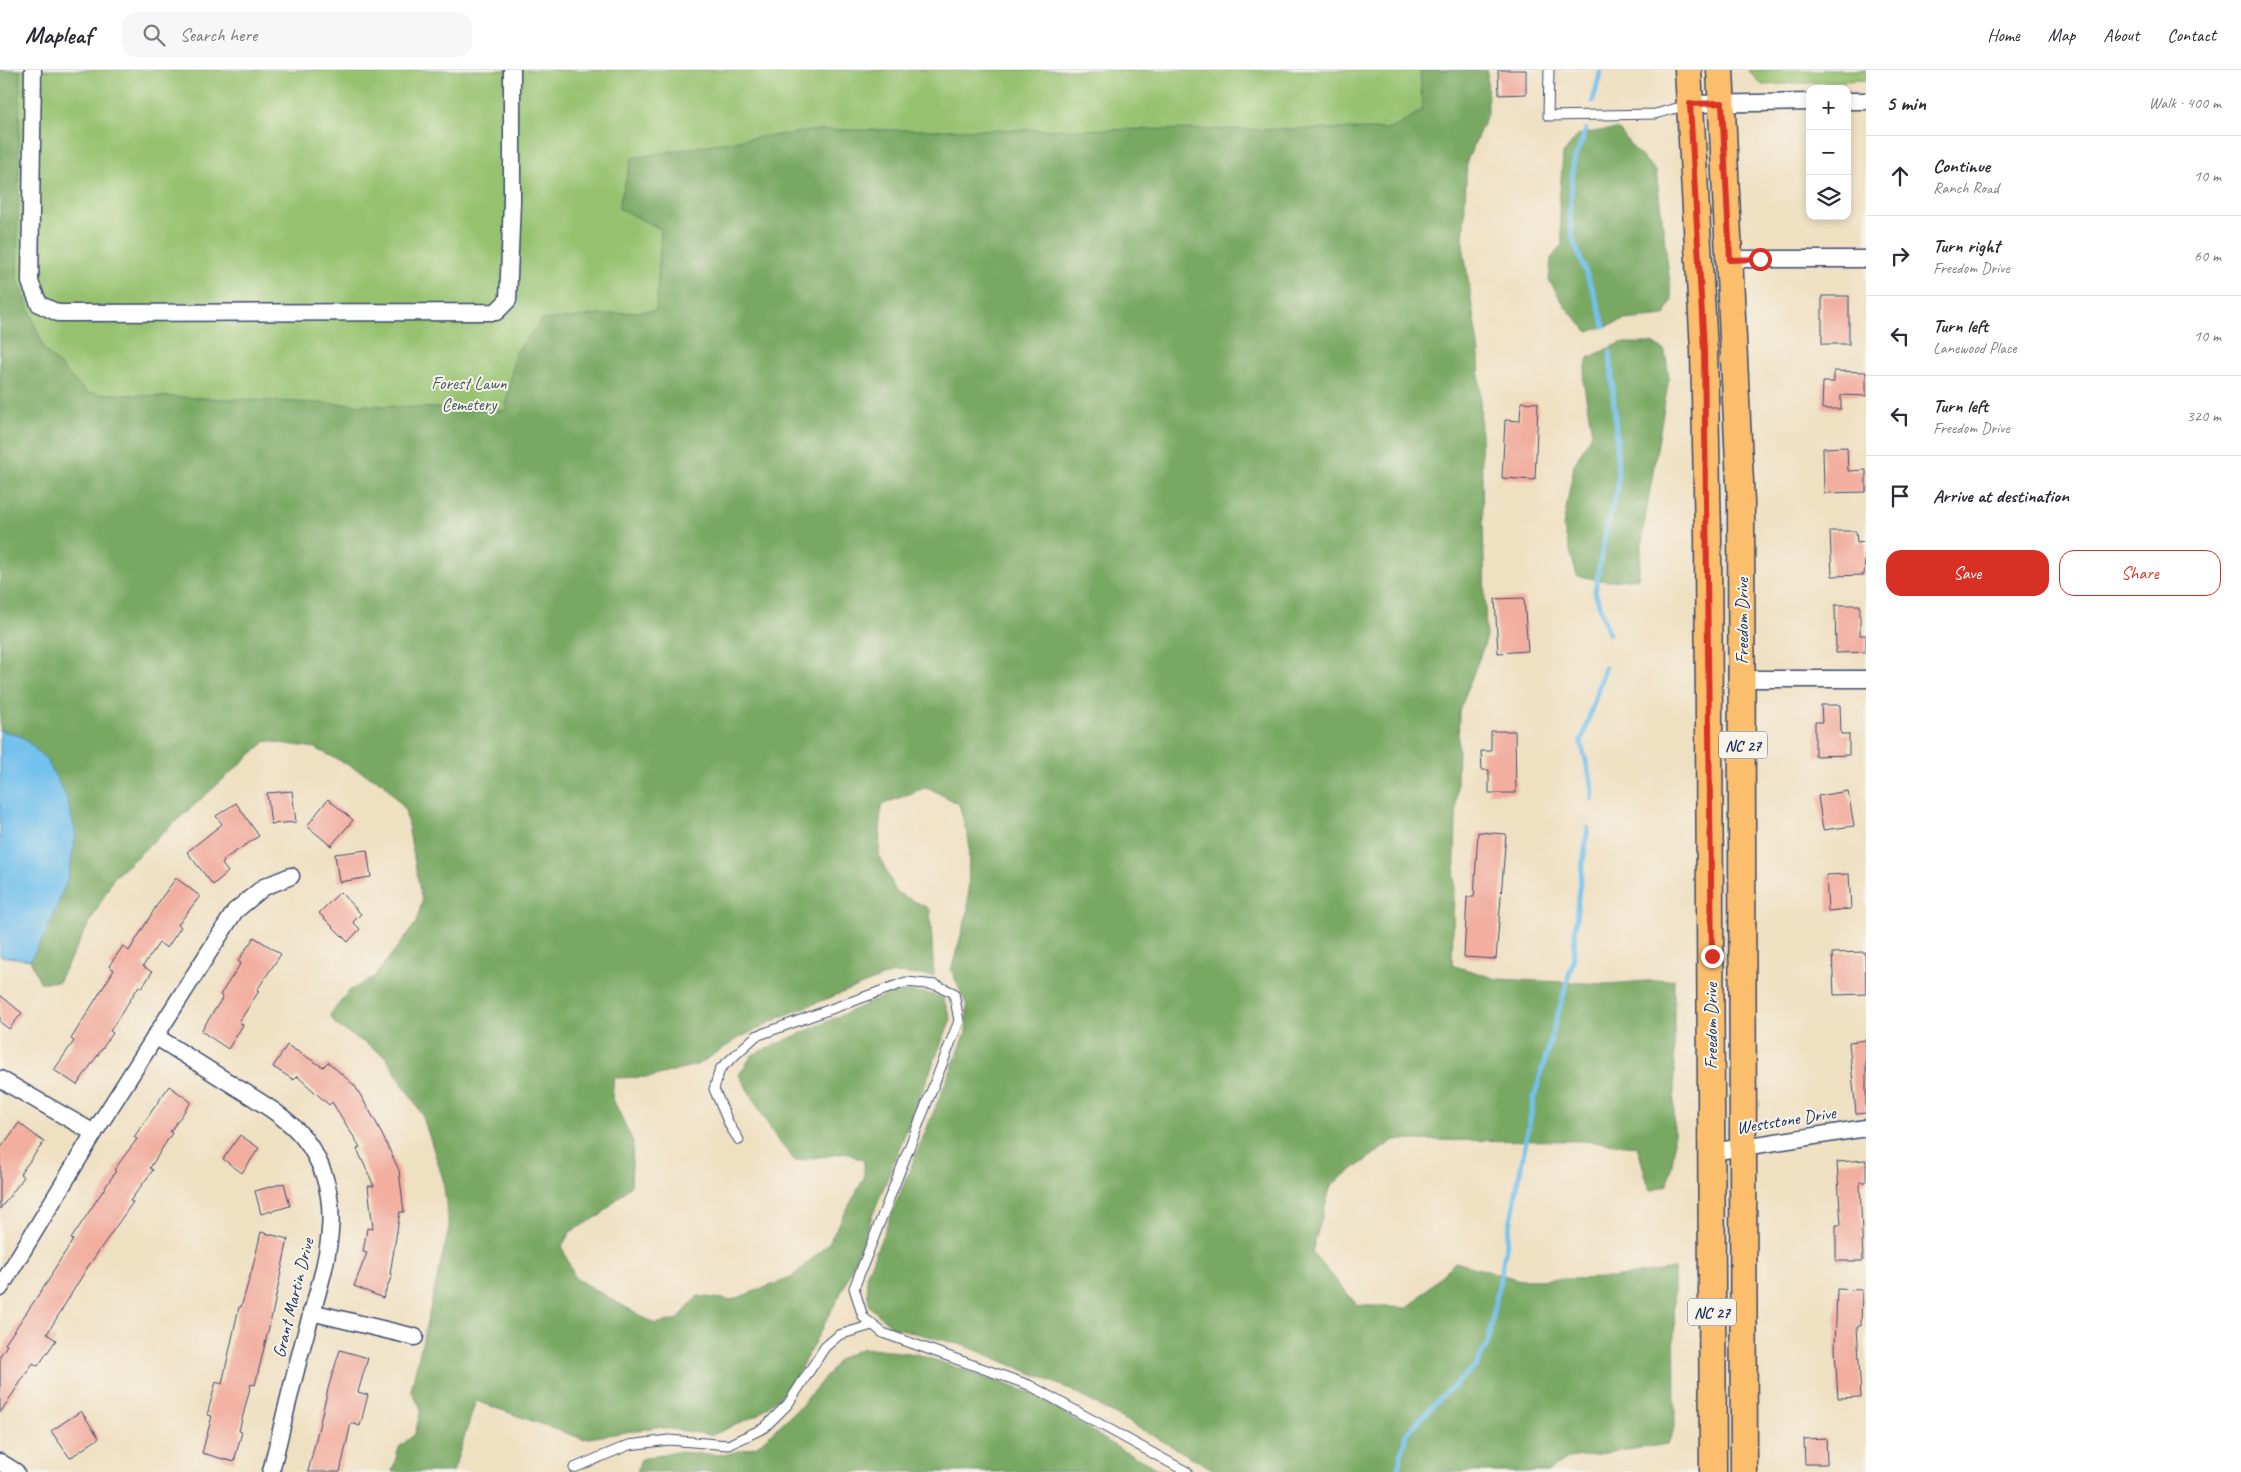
<!DOCTYPE html>
<html lang="en">
<head>
<meta charset="utf-8">
<style>
	body { margin:0; font-family:Caveat,sans-serif; background:#f7f7f7; color:#2b2b33 }
	.controls { position:absolute; right:15px; top:15px; display:grid; overflow:hidden; border-radius:10px; box-shadow:0 2px 8px #0003 }
	.controls button { width:45px; height:45px; display:grid; place-items:center; padding:0; border:0; border-bottom:1px solid #e1e1e2; background:#fff; color:#2b2b33; font:25px sans-serif }
	.stop { position:absolute; width:15px; height:15px; margin:-11px; border:4px solid #d93025; border-radius:50%; background:#fff }
	.stop.end { background:#d93025; border-color:#fff; box-shadow:0 1px 5px #0008 }
	.list { margin:0; padding:0; list-style:none }
	h2 { display:flex; justify-content:space-between; align-items:center; height:65px; margin:0; padding:0 20px; font-size:21px }
	h2 small { font-size:16px; font-weight:400; color:#7c7c81 }
	.list li { display:grid; grid-template-columns:32px 1fr auto; gap:15px; align-items:center; box-sizing:border-box; height:80px; padding:0 20px; border-top:1px solid #e1e1e2 }
	.list b { display:block; font-size:19px; white-space:nowrap }
	.list p { margin:0; font-size:16px; white-space:nowrap; color:#7c7c81 }
	.list em { font-size:16px; font-style:normal; color:#7c7c81 }
	.actions { display:flex; gap:10px; padding:15px 20px }
	.actions a { flex:1; padding:11px 0; border:1px solid #d93025; border-radius:15px; text-align:center; font-size:18px; color:#d93025 }
	.actions .main { background:#d93025; color:#fff }
	.icon { flex:none; width:28px; height:28px; fill:none; stroke:currentColor; stroke-width:2; stroke-linecap:round; stroke-linejoin:round }
	.map { position:relative; flex:none; width:1866px; height:1402px; overflow:hidden }
	header { display:flex; align-items:center; gap:30px; box-sizing:border-box; height:70px; padding:0 25px; background:#fff; border-bottom:1px solid #e1e1e2 }
	header strong { font-size:24px }
	nav { display:flex; gap:28px; margin-inline-start:auto; font-size:18px }
	.search { width:350px; height:45px; background:#f7f7f7; display:flex; align-items:center; gap:12px; box-sizing:border-box; padding:0 18px; border-radius:15px; color:#7c7c81; font-size:19px }
	main { display:flex }
	aside { flex:1; background:#fff }
	.map>svg:first-child { display:block }
	.green { fill:#96c270; stroke:#587867 }
	.forest { fill:#78a862; stroke:#4a6c60 }
	.water { fill:#73c1ed; stroke:#4778a6 }
	.lines { fill:none; stroke-linecap:round; stroke-linejoin:round }
	.stream { stroke:#73c1ed; stroke-width:5 }
	.building { fill:#f2afa0 }
	.service-casing { stroke:#3b4a6d; stroke-width:11 }
	.minor-casing { stroke:#3b4a6d; stroke-width:19 }
	.primary-casing { stroke:#3b4a6d; stroke-width:29 }
	.service { stroke:#fff; stroke-width:9 }
	.minor { stroke:#fff; stroke-width:16 }
	.primary { stroke:#fabe6d; stroke-width:26 }
	.route { stroke:#d93025; stroke-width:6 }
	.labels { text-anchor:middle; stroke-width:4; stroke-linejoin:round; paint-order:stroke }
	.shield { fill:#f7f3e8; stroke:#5d6a87; stroke-width:1 }
	.shield-label { font-size:16px; font-weight:bold; fill:#1b2f5e }
	.park-label { font-size:18px; fill:#405b63; stroke:#f7f3e8 }
	.street-label { font-size:18px; fill:#1b2f5e; stroke:#f7f3e8 }
</style>
</head>
<body>
<header>
<strong>Mapleaf</strong>
<div class="search"><svg class="icon" aria-label="search" viewBox="0 0 24 24"><circle cx="10" cy="10" r="6"/><path d="M15 15l6 6"/></svg>Search here</div>
<nav><a>Home</a><a>Map</a><a>About</a><a>Contact</a></nav>
</header>
<main>
<div class="map">
<svg width="1866" height="1402" viewBox="0 0 1866 1402">
	<rect width="100%" height="100%" fill="#f7f3e8"/>
	<filter id="ink" filterUnits="userSpaceOnUse"><feTurbulence type="fractalNoise" baseFrequency=".02" numOctaves="2"/><feDisplacementMap in="SourceGraphic" scale="10" xChannelSelector="R" yChannelSelector="G"/><feConvolveMatrix kernelMatrix="1 2 1 2 8 2 1 2 1" color-interpolation-filters="sRGB"/></filter>
	<filter id="wash" filterUnits="userSpaceOnUse"><feTurbulence type="fractalNoise" baseFrequency=".0096" numOctaves="4" result="noise"/><feDisplacementMap in="SourceGraphic" scale="20" xChannelSelector="R" yChannelSelector="G"/><feGaussianBlur stdDeviation="1.12" result="paint"/><feColorMatrix in="noise" values="0 0 0 0 0 0 0 0 0 0 0 0 0 0 0 0 0 1.4 0 .05"/><feComposite in="paint" operator="in"/></filter>
	<g filter="url(#wash)">
		<rect width="100%" height="100%" fill="#efe0c2"/>
		<g class="green">
			<polygon points="0,0 1457,0 1459,99 783,707 0,569"/>
			<polygon points="1748,0 1866,0 1866,10 1762,15"/>
		</g>
		<g class="forest">
			<polygon points="0,0 20,0 17,207 44,279 87,323 505,341 515,283 542,250 656,240 661,159 618,138 632,88 745,69 818,60 1392,59 1422,40 1420,0 1487,0 1488,42 1467,91 1463,175 1479,283 1486,570 1459,642 1452,895 1497,909 1607,914 1674,909 1674,1082 1668,1115 1650,1121 1637,1076 1586,1071 1394,1070 1331,1115 1312,1182 1357,1235 1408,1238 1455,1192 1521,1210 1612,1208 1674,1199 1675,1357 1668,1374 1569,1388 1547,1402 1218,1402 1067,1318 966,1276 892,1257 869,1236 866,1206 966,963 967,936 951,900 968,841 969,771 959,734 927,717 881,735 879,785 896,822 930,839 934,906 893,903 783,946 739,968 699,994 651,1007 614,1008 612,1027 633,1072 631,1115 601,1145 570,1162 562,1177 575,1208 655,1254 678,1249 698,1226 731,1230 791,1208 828,1174 864,1108 864,1091 846,1083 795,1091 776,1068 739,1005 752,985 896,921 927,923 943,928 951,949 843,1219 790,1318 758,1345 712,1365 657,1357 583,1369 476,1331 453,1402 392,1402 399,1377 415,1364 421,1339 411,1320 449,1158 443,1109 422,1044 384,985 336,955 330,945 349,921 374,907 416,853 422,832 405,739 383,713 315,678 266,671 114,807 58,912 40,912 30,890 48,859 22,667 0,660"/>
			<polygon points="1604,60 1619,60 1634,79 1656,101 1672,229 1665,246 1625,250 1588,262 1566,238 1549,210 1551,189 1562,174 1559,134 1563,84 1578,65"/>
			<polygon points="1620,273 1652,273 1665,281 1669,308 1644,455 1638,508 1607,511 1577,506 1563,456 1574,395 1592,363 1583,310 1588,288"/>
			<polygon points="863,1278 917,1284 1034,1324 1120,1379 1164,1402 637,1402 641,1389 676,1382 724,1385 757,1376 800,1337 841,1288"/>
		</g>
		<polygon class="water" points="0,660 22,667 46,689 66,726 76,765 68,807 48,859 30,890 0,886"/>
		<g class="lines">
			<g class="stream">
				<polyline points="1593,31 1601,0"/>
				<polyline points="1586,59 1573,94 1570,146 1572,167 1598,234 1604,256"/>
				<polyline points="1609,564 1595,522 1605,465 1618,419 1617,374 1610,282"/>
				<polyline points="1592,729 1593,719 1581,672 1605,598"/>
				<polyline points="1397,1402 1406,1364 1442,1326 1476,1296 1488,1273 1534,1028 1573,891 1578,827 1588,758"/>
			</g>
		</g>
		<g id="blocks">
			<g class="building">
				<polygon points="1498,0 1526,0 1526,24 1499,25"/>
				<rect x="1822" y="226" width="27" height="48"/>
				<polygon points="1834,301 1866,302 1866,326 1841,325 1841,339 1822,339 1823,312 1834,312"/>
				<polygon points="1521,332 1538,333 1535,410 1502,408 1505,350 1520,351"/>
				<polygon points="1847,377 1848,401 1866,400 1866,422 1824,423 1823,378"/>
				<polygon points="1830,461 1856,461 1857,473 1866,472 1864,505 1832,506"/>
				<polygon points="1524,528 1528,581 1498,583 1495,529"/>
				<polygon points="1835,535 1860,535 1860,565 1866,565 1866,582 1836,583"/>
				<polygon points="1821,635 1840,635 1841,664 1849,664 1849,685 1815,686 1815,652 1822,652"/>
				<polygon points="1491,661 1515,661 1516,723 1489,723 1489,700 1482,700 1481,681 1491,681"/>
				<polygon points="292,721 296,752 271,754 267,723"/>
				<polygon points="1848,721 1854,756 1823,760 1818,726"/>
				<polygon points="328,729 353,750 331,776 307,756"/>
				<polygon points="236,733 259,766 223,790 224,792 222,794 228,802 213,815 187,782 222,754 216,746"/>
				<polygon points="1478,762 1506,764 1496,889 1464,887 1467,827 1474,827"/>
				<polygon points="367,780 371,807 339,812 335,784"/>
				<polygon points="1849,804 1851,839 1828,841 1826,805"/>
				<polygon points="176,808 200,826 178,855 181,857 167,878 159,873 143,896 152,902 142,918 139,916 110,961 113,963 77,1015 54,1000 74,971 71,969 114,900 109,896 123,876 129,881 162,827"/>
				<polygon points="340,822 361,844 353,852 360,859 348,872 319,843"/>
				<polygon points="254,867 281,884 257,920 259,921 239,952 243,955 228,979 201,961 223,927 220,925 241,893 238,891"/>
				<polygon points="1865,882 1866,924 1834,925 1832,883"/>
				<polygon points="0,925 22,943 9,959 0,952"/>
				<polygon points="1866,970 1866,1043 1856,1044 1849,972"/>
				<polygon points="287,975 323,997 328,992 355,1016 376,1052 399,1100 404,1142 400,1142 390,1204 392,1205 383,1228 354,1216 367,1183 363,1182 367,1158 373,1159 368,1116 374,1116 357,1079 360,1077 332,1032 329,1035 297,1006 294,1010 273,997"/>
				<polygon points="169,1016 191,1032 170,1062 172,1063 150,1098 153,1100 130,1131 133,1132 87,1198 47,1264 56,1270 38,1296 33,1293 0,1343 0,1286 7,1275 5,1274 52,1205 51,1204 73,1170 71,1169 116,1101 114,1100 137,1069 134,1067"/>
				<polygon points="19,1053 44,1072 20,1104 24,1107 0,1139 0,1079"/>
				<polygon points="240,1065 259,1078 242,1103 223,1089"/>
				<polygon points="1866,1090 1866,1112 1860,1112 1863,1191 1836,1191 1836,1155 1841,1155 1837,1092"/>
				<polygon points="284,1113 290,1136 261,1144 255,1121"/>
				<polygon points="261,1162 288,1169 272,1245 255,1315 251,1314 239,1361 242,1362 234,1392 202,1383 212,1346 207,1345 216,1312 222,1314 239,1237 241,1237 252,1200"/>
				<polygon points="1837,1219 1862,1220 1861,1256 1857,1256 1861,1327 1838,1328 1835,1279"/>
				<polygon points="340,1280 368,1288 358,1322 368,1325 360,1356 351,1353 340,1402 308,1402 329,1315"/>
				<polygon points="81,1341 99,1368 70,1388 51,1361"/>
				<polygon points="1826,1368 1827,1394 1805,1394 1804,1369"/>
			</g>
		</g>
	</g>
	<g filter="url(#ink)">
		<use href="#blocks" fill-opacity="0" stroke="#3b4a6d" stroke-width="1"/>
		<g class="lines">
			<defs>
				<g id="service">
					<polyline points="1549,0 1548,46 1655,44 1688,35"/>
					<polyline points="739,1070 730,1056 714,1019 720,999 756,966 906,912 936,915 954,923 959,951 854,1218 863,1247 883,1263 1029,1315 1187,1402"/>
					<polyline points="574,1398 629,1375 669,1370 728,1375 764,1358 788,1334 825,1277 839,1265 872,1255"/>
				</g>
				<g id="minor">
					<polyline points="33,0 30,212 39,234 58,243 496,242 508,230 512,132 512,0"/>
					<polyline points="1847,31 1866,31"/>
					<polyline points="1690,34 1810,32"/>
					<polyline points="1730,189 1866,189"/>
					<polyline points="1742,609 1866,609"/>
					<path d="M155,966C182,983 209,1000 236,1017C259,1031 285,1046 303,1067C355,1132 321,1206 302,1277C291,1318 281,1360 271,1402"/>
					<polyline points="0,1009 94,1063 235,841 264,817 291,806"/>
					<polyline points="1712,1082 1866,1058"/>
					<polyline points="0,1218 94,1063"/>
					<polyline points="311,1242 415,1267"/>
					<polyline points="0,1392 16,1402"/>
				</g>
				<g id="primary">
					<polyline points="1688,0 1704,280 1708,466 1713,1402"/>
					<polyline points="1720,0 1741,433 1744,1402"/>
				</g>
			</defs>
			<use href="#service" class="service-casing"/>
			<use href="#minor" class="minor-casing"/>
			<use href="#primary" class="primary-casing"/>
			<use href="#service" class="service"/>
			<use href="#minor" class="minor"/>
			<use href="#primary" class="primary"/>
		</g>
	</g>
	<g class="lines" filter="url(#ink)">
		<polyline class="route" points="1712,886 1704,280 1690,34 1722,33 1730,190 1760,189"/>
	</g>
	<g class="labels">
		<g class="shield">
			<rect x="1719" y="661.5" width="48" height="27" rx="4"/>
			<rect x="1688" y="1228.5" width="48" height="27" rx="4"/>
		</g>
		<g class="shield-label">
			<text x="1743" y="681">NC 27</text>
			<text x="1712" y="1248">NC 27</text>
		</g>
		<g class="park-label">
			<text x="469" y="319">Forest Lawn<tspan x="469" dy="21">Cemetery</tspan></text>
		</g>
		<g class="street-label">
			<text transform="translate(1742 551) rotate(-90)" y="6">Freedom Drive</text>
			<text transform="translate(1711 956) rotate(-90)" y="6">Freedom Drive</text>
			<text transform="translate(1786 1050) rotate(-9)" y="6">Weststone Drive</text>
			<text transform="translate(293 1228) rotate(-76)" y="6">Grant Martin Drive</text>
		</g>
	</g>
</svg>
<div class="controls">
<button>+</button>
<button>−</button>
<button><svg class="icon" aria-label="layers" viewBox="0 0 24 24"><path d="M12 4l9 5-9 5-9-5zM3 14l9 5 9-5"/></svg></button>
</div>
<div class="stop" style="left:1760px;top:189px"></div>
<div class="stop end" style="left:1712px;top:886px"></div>
</div>
<aside>
<h2>5 min<small>Walk · 400 m</small></h2>
<ul class="list">
<li><svg class="icon" aria-label="ahead" viewBox="0 0 24 24"><path d="M12 20V5M6 11l6-6 6 6"/></svg><div><b>Continue</b><p>Ranch Road</p></div><em>10 m</em></li>
<li><svg class="icon" aria-label="right" viewBox="0 0 24 24"><path d="M7 20v-9h11M14 6l5 5-5 5"/></svg><div><b>Turn right</b><p>Freedom Drive</p></div><em>60 m</em></li>
<li><svg class="icon" aria-label="left" viewBox="0 0 24 24"><path d="M17 20v-9H6M10 6l-5 5 5 5"/></svg><div><b>Turn left</b><p>Lanewood Place</p></div><em>10 m</em></li>
<li><svg class="icon" aria-label="left" viewBox="0 0 24 24"><path d="M17 20v-9H6M10 6l-5 5 5 5"/></svg><div><b>Turn left</b><p>Freedom Drive</p></div><em>320 m</em></li>
<li><svg class="icon" aria-label="arrive" viewBox="0 0 24 24"><path d="M6 21V4h12l-3 4 3 4H6"/></svg><div><b>Arrive at destination</b></div></li>
</ul>
<div class="actions"><a class="main">Save</a><a>Share</a></div>
</aside>
</main>
</body>
</html>
